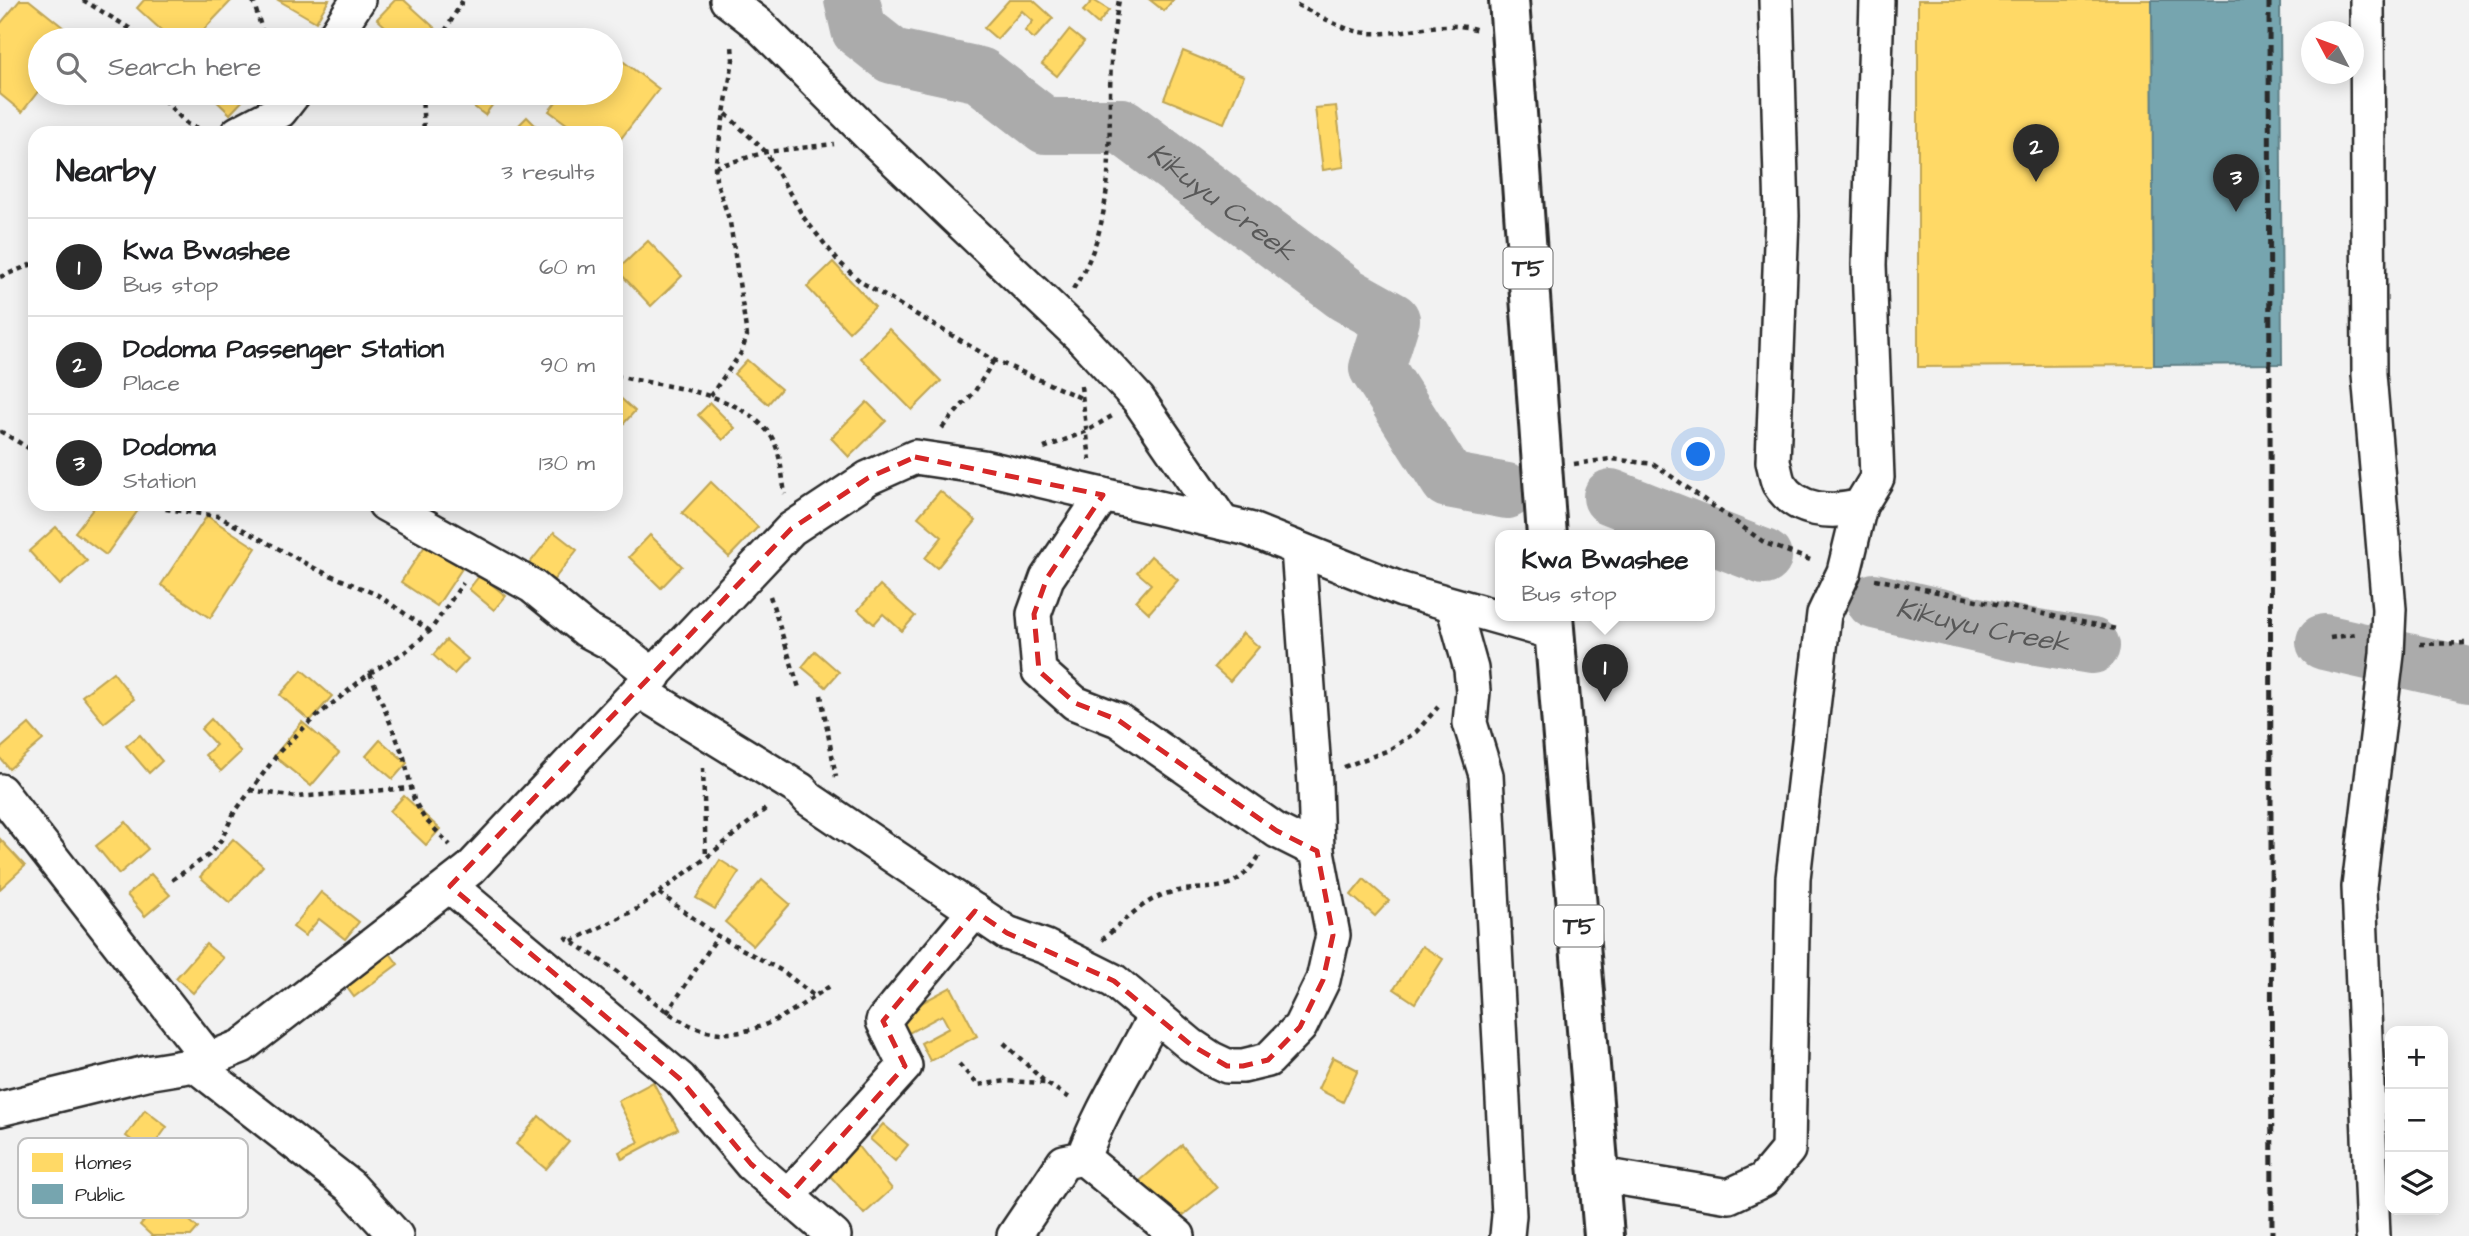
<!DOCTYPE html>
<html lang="en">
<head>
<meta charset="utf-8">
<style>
	body { margin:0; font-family:"Architects Daughter",sans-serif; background:#f2f2f2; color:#202124 }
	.controls { position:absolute; right:21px; bottom:21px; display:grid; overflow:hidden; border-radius:14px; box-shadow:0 4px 18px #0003 }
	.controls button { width:63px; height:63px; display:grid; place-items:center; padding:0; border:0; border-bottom:2px solid #e0e0e0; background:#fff; color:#202124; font:35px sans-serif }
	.compass { position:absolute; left:2301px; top:21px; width:63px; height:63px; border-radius:50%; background:#fff; box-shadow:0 4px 18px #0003; rotate:311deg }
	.you { position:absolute; left:1699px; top:455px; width:24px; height:24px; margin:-18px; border:5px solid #fff; border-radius:50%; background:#1a73e8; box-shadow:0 0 0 10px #1a73e833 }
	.badge { display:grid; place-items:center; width:46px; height:46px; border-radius:50%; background:#2b2b2b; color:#fff; font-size:23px; font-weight:700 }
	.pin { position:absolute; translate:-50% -58px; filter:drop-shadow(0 2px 4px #0008) }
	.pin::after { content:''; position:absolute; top:37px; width:24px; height:21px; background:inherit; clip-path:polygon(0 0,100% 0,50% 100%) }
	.popup { position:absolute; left:1495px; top:530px; width:220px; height:91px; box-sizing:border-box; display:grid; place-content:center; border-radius:14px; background:#fff; filter:drop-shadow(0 2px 5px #0005); font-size:23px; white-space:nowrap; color:#757577 }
	.popup b { font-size:26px; color:#202124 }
	.popup::after { content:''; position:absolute; left:50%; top:100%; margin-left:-14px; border:14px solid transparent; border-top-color:#fff }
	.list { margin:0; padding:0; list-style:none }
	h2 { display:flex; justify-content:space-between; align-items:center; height:91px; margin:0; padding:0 28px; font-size:30px }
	h2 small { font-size:23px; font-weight:400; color:#757577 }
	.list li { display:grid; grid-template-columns:46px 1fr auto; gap:21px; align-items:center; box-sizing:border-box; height:98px; padding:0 28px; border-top:2px solid #e0e0e0 }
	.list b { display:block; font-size:26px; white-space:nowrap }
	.list p { margin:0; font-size:23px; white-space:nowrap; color:#757577 }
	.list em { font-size:23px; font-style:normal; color:#757577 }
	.icon { flex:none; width:38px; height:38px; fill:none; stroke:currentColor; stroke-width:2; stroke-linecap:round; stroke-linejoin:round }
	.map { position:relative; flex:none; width:2469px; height:1236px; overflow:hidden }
	.search { position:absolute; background:#fff; box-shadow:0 4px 18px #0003; left:28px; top:28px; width:595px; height:77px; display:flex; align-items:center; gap:18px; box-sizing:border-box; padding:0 24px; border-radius:38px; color:#757577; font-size:26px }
	.panel { position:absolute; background:#fff; box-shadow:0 4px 18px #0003; left:28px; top:126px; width:595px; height:385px; border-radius:21px }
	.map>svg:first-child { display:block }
	.homes { fill:#ffd966; stroke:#bfa554; stroke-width:2 }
	.public { fill:#76a5af; stroke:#608087; stroke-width:2 }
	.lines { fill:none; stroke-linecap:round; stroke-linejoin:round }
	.river { stroke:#ababab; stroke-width:56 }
	.minor-casing { stroke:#2b2b2b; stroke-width:38 }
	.highway-casing { stroke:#2b2b2b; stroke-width:44 }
	.path { stroke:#2b2b2b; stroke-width:4.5; stroke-dasharray:5 5; stroke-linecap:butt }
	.minor { stroke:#fff; stroke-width:33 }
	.highway { stroke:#fff; stroke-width:38 }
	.rail { stroke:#2b2b2b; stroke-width:5; stroke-dasharray:10 5; stroke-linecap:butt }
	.marked { fill:none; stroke:#d62828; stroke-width:5; stroke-dasharray:14 9; stroke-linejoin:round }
	.labels { text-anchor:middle; stroke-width:7; stroke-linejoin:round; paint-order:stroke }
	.shield { fill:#fff; stroke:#6b6b6b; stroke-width:2 }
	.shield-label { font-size:24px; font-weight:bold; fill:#2b2b2b }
	.water-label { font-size:28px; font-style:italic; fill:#585858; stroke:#fff }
	.key { fill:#fff; stroke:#bfbfbf; stroke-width:2 }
	.key-label { font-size:19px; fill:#2b2b2b }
</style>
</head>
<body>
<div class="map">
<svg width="2469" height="1236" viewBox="0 0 2469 1236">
	<rect width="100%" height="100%" fill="#f2f2f2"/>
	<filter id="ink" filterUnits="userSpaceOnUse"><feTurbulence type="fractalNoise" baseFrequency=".0143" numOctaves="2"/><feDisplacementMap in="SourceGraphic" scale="14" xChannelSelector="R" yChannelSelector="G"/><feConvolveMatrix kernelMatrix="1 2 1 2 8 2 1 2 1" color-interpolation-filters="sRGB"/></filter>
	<g filter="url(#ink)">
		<g class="homes">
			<polygon points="20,0 29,0 79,40 40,40 40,89 22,112 0,94 0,24"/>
			<polygon points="144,0 232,0 194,40 172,40 137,8"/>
			<polygon points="278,0 329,0 316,22"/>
			<polygon points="395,0 404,0 436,29 426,40 400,40 377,19"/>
			<polygon points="1009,0 1033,0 1053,18 1034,39 1025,31 1033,21 1022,11 997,39 984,28"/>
			<polygon points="1093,0 1109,10 1098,24 1083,11"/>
			<polygon points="1150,0 1173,0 1164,11"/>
			<polygon points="1918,0 2153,0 2154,365 1918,367"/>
			<polygon points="1069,30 1084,42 1057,76 1042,64"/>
			<polygon points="1183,51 1244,76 1224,123 1164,99"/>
			<polygon points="611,52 659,89 616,145 616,133 579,133 549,111 563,93 611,93"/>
			<polygon points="208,93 250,93 230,114"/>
			<polygon points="464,93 488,93 496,100 485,115 461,97"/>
			<polygon points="1336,106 1344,167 1323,170 1315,108"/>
			<polygon points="527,117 543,133 511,133"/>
			<polygon points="648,241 682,276 651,306 617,270"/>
			<polygon points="833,262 875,307 849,332 807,287"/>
			<polygon points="889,329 941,381 912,410 861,358"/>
			<polygon points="747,360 781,389 768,404 734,374"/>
			<polygon points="616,394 635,411 616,432"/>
			<polygon points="867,402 886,421 849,457 831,438"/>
			<polygon points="710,403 735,428 723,440 698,415"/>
			<polygon points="711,482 758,527 729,557 682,513"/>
			<polygon points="940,491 976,521 937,568 925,558 942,537 918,517"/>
			<polygon points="97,504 131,504 139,509 106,555 75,532"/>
			<polygon points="207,516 256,548 210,618 161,585"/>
			<polygon points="56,527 87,561 60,585 29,551"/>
			<polygon points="554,532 577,550 552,582 529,564"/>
			<polygon points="650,535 682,566 661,588 629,557"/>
			<polygon points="427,543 463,567 437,606 401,582"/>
			<polygon points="1151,556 1178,580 1149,613 1136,601 1151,584 1137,572"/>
			<polygon points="480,575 506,596 494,610 469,589"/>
			<polygon points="880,585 915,616 902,631 883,614 874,624 858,610"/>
			<polygon points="1243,633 1259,647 1230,681 1214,667"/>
			<polygon points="446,640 468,659 454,674 433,655"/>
			<polygon points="815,651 839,672 826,687 802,667"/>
			<polygon points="302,670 332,696 310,721 280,695"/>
			<polygon points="113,672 134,699 104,723 82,696"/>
			<polygon points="211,719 241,752 221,771 205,755 216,745 201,729"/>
			<polygon points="302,722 339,753 311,786 274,756"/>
			<polygon points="29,724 43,740 9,769 0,758 0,749"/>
			<polygon points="140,735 162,761 149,773 126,746"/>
			<polygon points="380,740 407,763 393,779 366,756"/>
			<polygon points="404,796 440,829 426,845 390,811"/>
			<polygon points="126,822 148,849 119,874 96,846"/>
			<polygon points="0,839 25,866 0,889"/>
			<polygon points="233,839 263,866 230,903 200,877"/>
			<polygon points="720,860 739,872 715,909 696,898"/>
			<polygon points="151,874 170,895 145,916 127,895"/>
			<polygon points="1364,879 1389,901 1375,916 1351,895"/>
			<polygon points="762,880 790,904 753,946 725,922"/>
			<polygon points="321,892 359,922 345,939 319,919 305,936 293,927"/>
			<polygon points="206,944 223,958 193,993 176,978"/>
			<polygon points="1422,946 1443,959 1415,1003 1394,989"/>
			<polygon points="386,948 398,964 354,997 342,981"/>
			<polygon points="951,987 977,1036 930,1061 921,1043 949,1028 942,1015 907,1034 897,1016"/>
			<polygon points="1333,1057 1358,1070 1343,1102 1318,1089"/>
			<polygon points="653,1082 678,1129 622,1159 619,1152 639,1142 618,1101"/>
			<polygon points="145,1110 167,1127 148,1153 126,1136"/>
			<polygon points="539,1116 569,1142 546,1169 516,1144"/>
			<polygon points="883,1124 908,1145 895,1161 870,1139"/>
			<polygon points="853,1140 892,1189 864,1214 823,1168"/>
			<polygon points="1182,1145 1217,1188 1171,1225 1135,1185"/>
			<polygon points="105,1155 121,1168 89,1205 73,1192"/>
			<polygon points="191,1170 212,1193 198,1206 176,1183"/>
			<polygon points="164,1198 198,1228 191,1236 152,1236 140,1225"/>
		</g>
		<polygon class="public" points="2152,0 2280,0 2282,364 2154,365"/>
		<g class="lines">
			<g class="river">
				<path id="s1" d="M852,0L859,30L892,56L980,75L1046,126H1122L1347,295L1392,320L1377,368L1448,480L1507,491"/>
				<polyline points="1611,497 1710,536"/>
				<polyline points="1710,536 1764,557"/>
				<path id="s2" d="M1874,601L2012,633L2092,646"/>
				<polyline points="2324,642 2469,675"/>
			</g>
			<defs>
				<g id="minor">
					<polyline points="727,0 758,24 870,136 1080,336 1138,399 1223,523"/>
					<path d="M1776,0L1782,216L1773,462C1775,468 1776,478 1779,484C1796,512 1833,514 1860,506L1877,478L1869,265L1877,0"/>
					<polyline points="2367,0 2369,374 2389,609 2387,654 2359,887 2373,1236"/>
					<polyline points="332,40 358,0"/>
					<polyline points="238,133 280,111 294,93"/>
					<polyline points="1103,495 1047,578 1034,614 1039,671 1075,703 1118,720 1277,831 1317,851"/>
					<polyline points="385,504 532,586 586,630 616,646 654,676"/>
					<polyline points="1453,605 1471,669 1473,691 1470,723 1486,775 1509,1215 1507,1236"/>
					<polyline points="640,691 801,790 809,799 1007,933 1046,947 1114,981 1191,1045 1212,1059 1227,1066 1243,1066 1268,1060 1300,1027 1323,980 1333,935 1317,851 1315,784 1298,549"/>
					<polyline points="0,791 209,1059"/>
					<polyline points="450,886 680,1079 751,1164 834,1236"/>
					<polyline points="195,1065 350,1186 396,1236"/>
					<polyline points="0,1109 146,1073 195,1065 242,1046 470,869 791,529 868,478 915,457 983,467 1249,529 1402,590 1554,633"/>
					<path d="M1083,1158C1101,1108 1131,1064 1155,1015"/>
					<polyline points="1601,1175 1729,1196 1763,1180 1788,1150 1793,878 1824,614 1844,572 1860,506"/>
					<polyline points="788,1196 905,1066 883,1021 975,911"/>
					<polyline points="1014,1236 1064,1162 1083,1158 1178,1236"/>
				</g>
				<g id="highway">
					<polyline points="1509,0 1547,536"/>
					<polyline points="1553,616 1604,1236"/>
				</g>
			</defs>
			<use href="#minor" class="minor-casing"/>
			<use href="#highway" class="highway-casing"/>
			<g class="path">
				<polyline points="83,0 134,31 142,40"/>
				<polyline points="253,0 265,40"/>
				<path d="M1297,5C1319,15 1343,31 1368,33C1406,36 1441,18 1478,30"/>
				<polyline points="440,40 463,0"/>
				<polyline points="157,93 187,124 208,132"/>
				<polyline points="422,93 424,133"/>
				<polyline points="726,114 766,152 804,218 839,262 861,282 994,360 1081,398"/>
				<polyline points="715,167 766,152 834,144"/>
				<polyline points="0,277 35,263"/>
				<path d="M1073,289C1122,217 1105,129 1112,48C1114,32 1116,16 1119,0"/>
				<path d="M616,376C665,387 740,391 771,436C781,452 782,476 785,494"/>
				<polyline points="1081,386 1090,460"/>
				<polyline points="710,396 741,353 747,336 730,222 716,180 715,167 733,60 732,45"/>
				<polyline points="942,428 975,391 994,360"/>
				<polyline points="0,431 35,452"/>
				<polyline points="1044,448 1085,432 1112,416"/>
				<polyline points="1574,464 1611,459 1654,464 1765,543 1813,561"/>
				<polyline points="157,504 165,509 218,516 318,570 378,595 430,631"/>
				<polyline points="1875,579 2116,629"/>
				<polyline points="770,596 799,688"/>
				<polyline points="2330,638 2357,634"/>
				<polyline points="2420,644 2469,643"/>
				<polyline points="370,673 404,757 414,800 424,818 450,845"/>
				<polyline points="821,695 836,777"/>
				<polyline points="1344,767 1389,750 1416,732 1438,707"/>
				<polyline points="703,768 706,858"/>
				<polyline points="250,790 296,797 411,788"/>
				<polyline points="172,880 209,855 221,840 234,813 280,751 311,721 370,673 405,652 430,631 463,583"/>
				<polyline points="659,893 718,936 784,972 814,996"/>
				<path d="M565,937C583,949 602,961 619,973C668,1011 701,1053 769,1023C792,1013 813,997 833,984"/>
				<path d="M1102,940C1121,924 1144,899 1169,893C1211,882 1230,900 1260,855"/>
				<polyline points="572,941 637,909 706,858 769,806"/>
				<polyline points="667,1013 718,936"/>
				<polyline points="1004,1043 1046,1083 1073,1100"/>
				<polyline points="959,1064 978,1085 1006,1081 1046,1083"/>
			</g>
			<use href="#minor" class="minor"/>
			<use href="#highway" class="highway"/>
			<polyline class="rail" points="2269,0 2272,1236"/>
		</g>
	</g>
	<path class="marked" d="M915,457L1103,495L1047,578L1034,614L1039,671L1075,703L1118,720L1277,831L1317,851L1333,935L1323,980L1300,1027L1268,1060L1243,1066H1227L1191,1045L1114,981L1007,933L975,911L883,1021L905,1066L788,1196L751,1164L680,1079L450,886L791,529L868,478Z"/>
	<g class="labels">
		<g class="shield">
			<rect x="1503.5" y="247.5" width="49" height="41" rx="5"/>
			<rect x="1554.5" y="905.5" width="49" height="41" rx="5"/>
		</g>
		<g class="shield-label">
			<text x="1528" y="276">T5</text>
			<text x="1579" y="934">T5</text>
		</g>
		<g class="water-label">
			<text dy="10" stroke="none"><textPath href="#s1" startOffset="448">Kikuyu Creek</textPath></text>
			<text dy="10" stroke="none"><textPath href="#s2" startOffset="112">Kikuyu Creek</textPath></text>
		</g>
	</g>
	<rect x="18" y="1138" width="230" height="80" rx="10" class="key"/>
	<rect x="32" y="1153" width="31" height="19" fill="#ffd966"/>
	<rect x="32" y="1184" width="31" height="20" fill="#76a5af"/>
	<g class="key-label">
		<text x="75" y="1169">Homes</text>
		<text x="75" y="1201">Public</text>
	</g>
</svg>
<div class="controls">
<button>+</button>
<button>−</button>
<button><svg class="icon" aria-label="layers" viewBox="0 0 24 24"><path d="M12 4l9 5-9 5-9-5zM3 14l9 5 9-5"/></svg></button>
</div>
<svg class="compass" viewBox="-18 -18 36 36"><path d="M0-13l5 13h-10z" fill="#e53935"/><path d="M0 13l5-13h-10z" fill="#757577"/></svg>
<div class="you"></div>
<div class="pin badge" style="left:1605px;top:702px">1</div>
<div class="popup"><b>Kwa Bwashee</b>Bus stop</div>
<div class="pin badge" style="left:2036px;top:182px">2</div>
<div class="pin badge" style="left:2236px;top:212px">3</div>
<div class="search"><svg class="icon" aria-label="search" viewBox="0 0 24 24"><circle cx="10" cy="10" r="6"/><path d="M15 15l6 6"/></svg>Search here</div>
<section class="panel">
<h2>Nearby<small>3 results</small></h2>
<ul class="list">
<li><span class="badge">1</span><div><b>Kwa Bwashee</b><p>Bus stop</p></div><em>60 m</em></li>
<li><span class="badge">2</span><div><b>Dodoma Passenger Station</b><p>Place</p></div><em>90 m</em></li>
<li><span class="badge">3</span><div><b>Dodoma</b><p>Station</p></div><em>130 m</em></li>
</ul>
</section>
</div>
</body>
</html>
